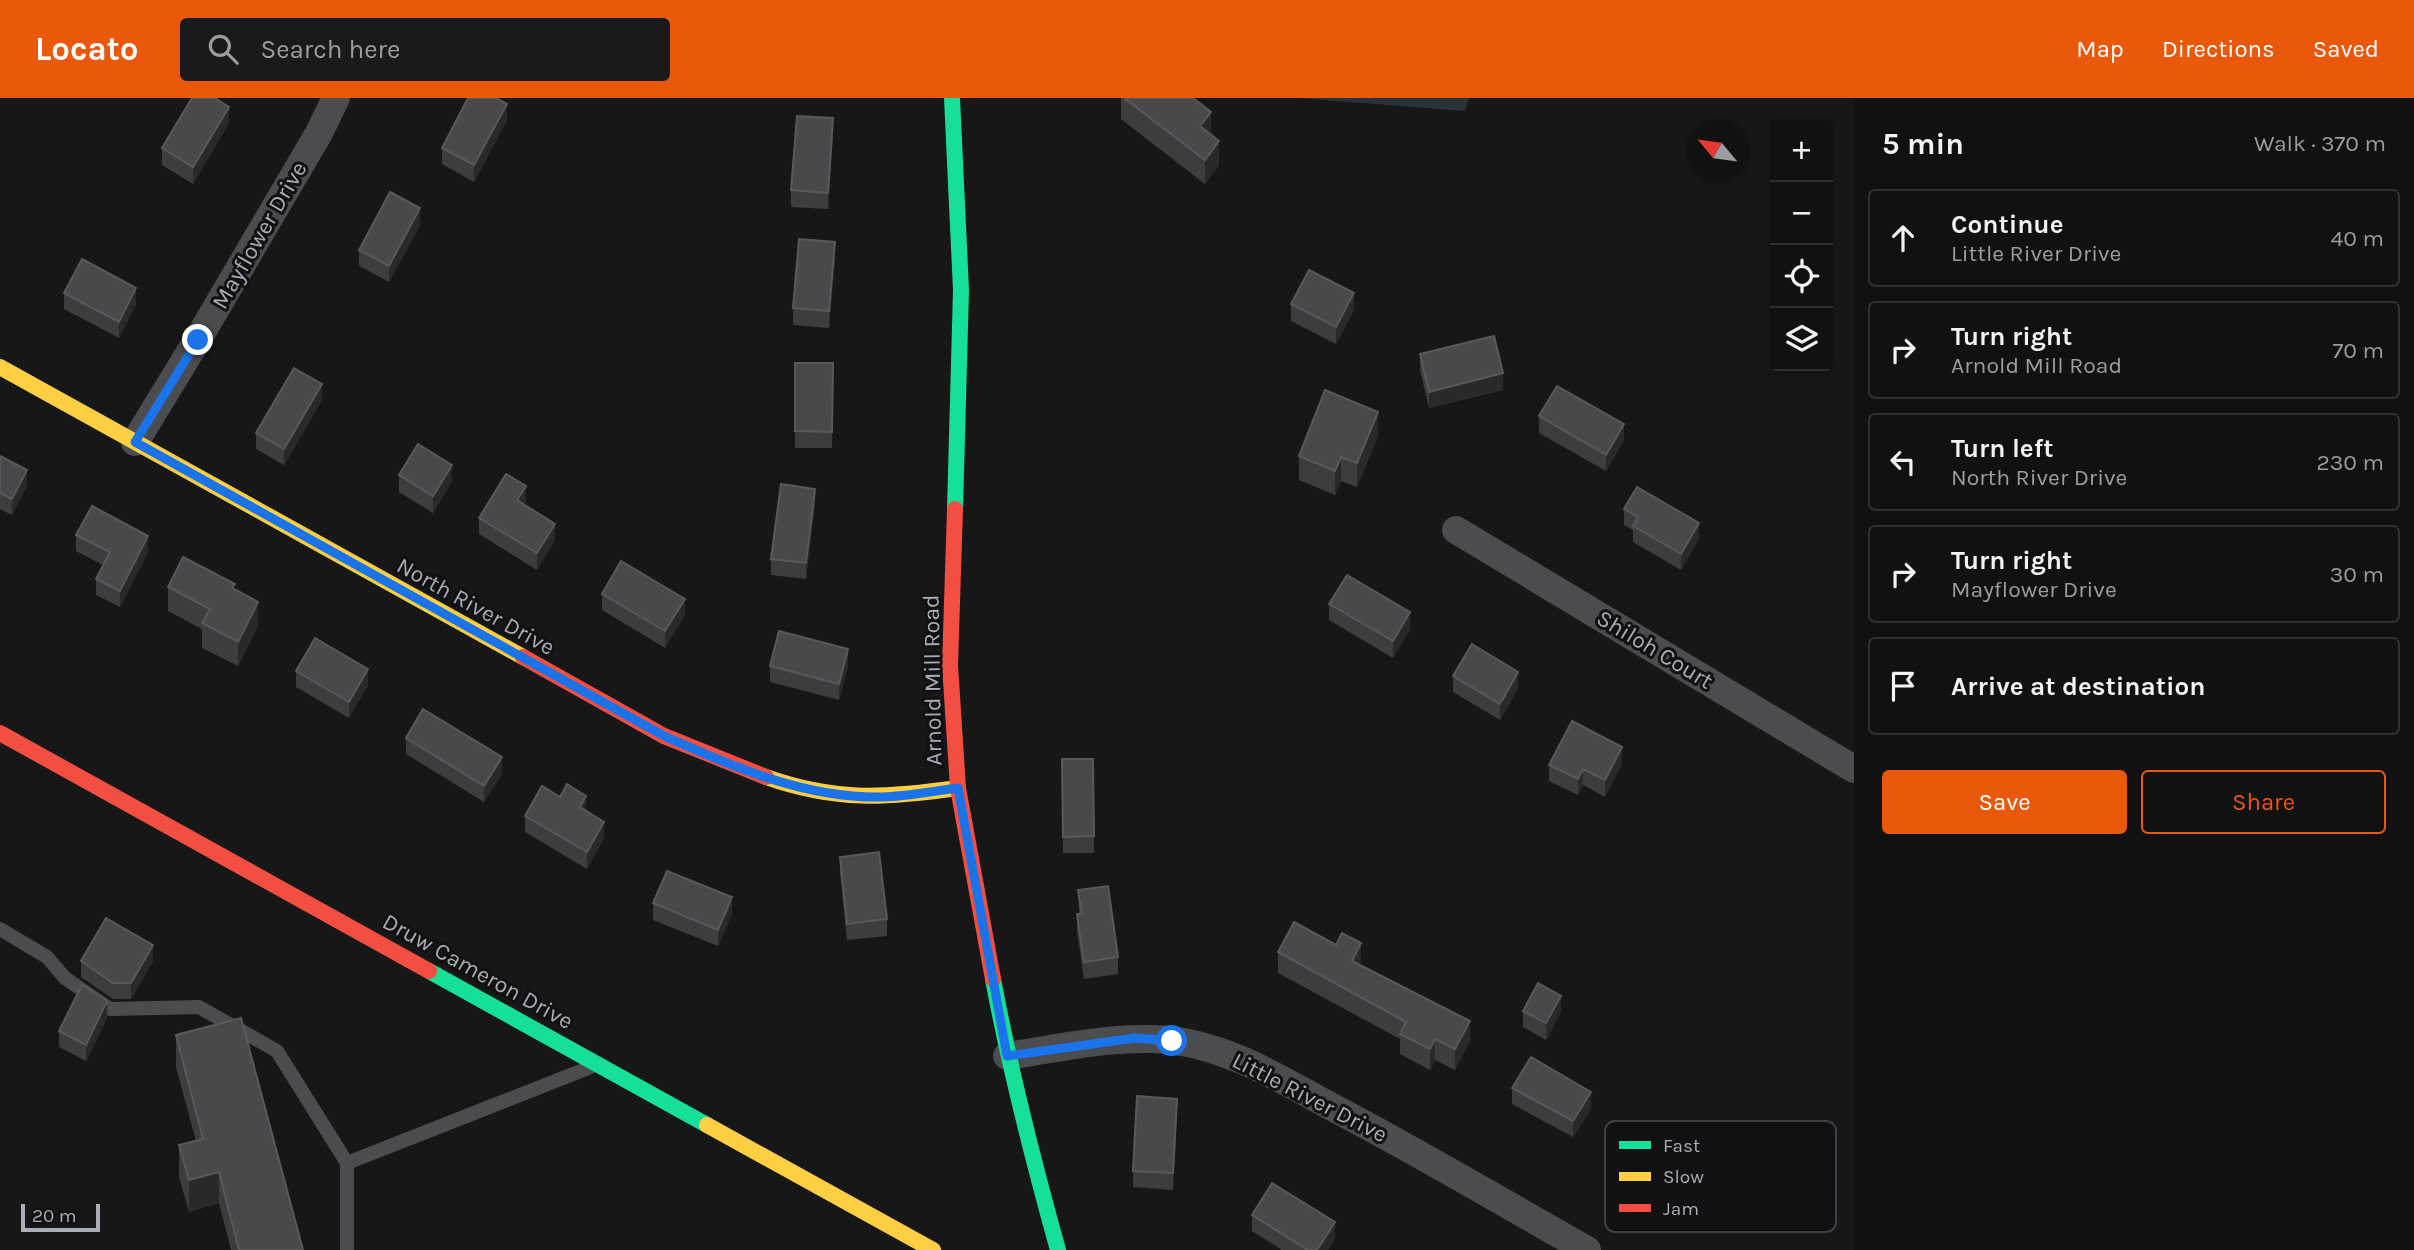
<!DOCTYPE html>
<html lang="en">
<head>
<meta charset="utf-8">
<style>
	body { margin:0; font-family:Karla,sans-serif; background:#1a1a1a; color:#f1f3f6 }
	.controls { position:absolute; right:21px; top:21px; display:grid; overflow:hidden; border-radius:7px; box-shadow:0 2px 5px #0004 }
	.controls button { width:63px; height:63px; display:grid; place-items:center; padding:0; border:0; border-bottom:2px solid #303131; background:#111; color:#f1f3f6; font:35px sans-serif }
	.compass { position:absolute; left:1686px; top:21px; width:63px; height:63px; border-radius:50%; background:#111; box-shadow:0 2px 5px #0004; rotate:299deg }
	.scale { position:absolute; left:21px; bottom:18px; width:79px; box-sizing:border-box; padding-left:7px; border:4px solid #a8adb8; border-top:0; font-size:19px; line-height:24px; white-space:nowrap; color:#a8adb8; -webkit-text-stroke:5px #111113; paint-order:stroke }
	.stop { position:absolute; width:21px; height:21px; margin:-16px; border:5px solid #1a73e8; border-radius:50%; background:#fff }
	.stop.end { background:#1a73e8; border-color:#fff; box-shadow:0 2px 7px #0008 }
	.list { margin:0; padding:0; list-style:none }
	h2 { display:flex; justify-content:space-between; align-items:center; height:91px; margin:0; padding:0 28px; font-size:30px }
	h2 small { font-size:23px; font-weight:400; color:#9c9d9f }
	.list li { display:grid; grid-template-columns:46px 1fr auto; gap:21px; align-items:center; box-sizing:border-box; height:98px; margin:0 14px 14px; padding:0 14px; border:2px solid #303131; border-radius:7px }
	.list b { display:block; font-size:26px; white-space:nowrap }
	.list p { margin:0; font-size:23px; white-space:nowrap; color:#9c9d9f }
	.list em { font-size:23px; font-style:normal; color:#9c9d9f }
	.actions { display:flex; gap:14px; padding:21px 28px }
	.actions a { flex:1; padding:16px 0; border:2px solid #ea580c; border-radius:7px; text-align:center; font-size:24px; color:#ea580c }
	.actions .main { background:#ea580c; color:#fff }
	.icon { flex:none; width:38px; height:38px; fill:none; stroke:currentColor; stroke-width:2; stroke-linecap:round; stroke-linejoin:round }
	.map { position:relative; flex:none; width:1854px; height:1152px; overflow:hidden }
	header { display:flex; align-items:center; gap:42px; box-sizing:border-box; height:98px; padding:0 35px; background:#ea580c; color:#fff }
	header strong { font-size:33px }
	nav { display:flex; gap:38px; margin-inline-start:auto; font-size:24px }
	.search { width:490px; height:63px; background:#1a1a1a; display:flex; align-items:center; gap:18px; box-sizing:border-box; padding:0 24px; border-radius:7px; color:#9c9d9f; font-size:26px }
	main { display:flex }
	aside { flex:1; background:#111 }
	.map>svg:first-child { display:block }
	.water { fill:#2a3239 }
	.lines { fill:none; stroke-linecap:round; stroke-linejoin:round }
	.lane { stroke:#4b4c50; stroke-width:14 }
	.street { stroke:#4b4c50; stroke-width:28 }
	.fast { stroke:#16e098; stroke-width:16 }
	.slow { stroke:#ffcf43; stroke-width:16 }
	.jam { stroke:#f24e42; stroke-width:16 }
	.wall { fill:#3d3d3f }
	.shaded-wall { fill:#29292a }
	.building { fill:#49494c; stroke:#58595d; stroke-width:2 }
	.route { stroke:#1a73e8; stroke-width:9 }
	.labels { text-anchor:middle; stroke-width:6; stroke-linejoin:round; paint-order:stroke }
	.street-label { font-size:23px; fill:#a8adb8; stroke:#111113 }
	.key { fill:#111113; stroke:#3e4045; stroke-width:2 }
	.key-label { font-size:19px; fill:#a8adb8 }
</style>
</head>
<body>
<header>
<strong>Locato</strong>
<div class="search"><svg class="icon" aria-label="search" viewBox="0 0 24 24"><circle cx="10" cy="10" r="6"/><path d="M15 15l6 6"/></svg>Search here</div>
<nav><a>Map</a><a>Directions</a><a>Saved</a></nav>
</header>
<main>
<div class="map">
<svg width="1854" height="1152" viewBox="0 0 1854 1152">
	<rect width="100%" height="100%" fill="#171717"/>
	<polygon class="water" points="1298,0 1469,0 1465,13"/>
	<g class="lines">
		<g class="lane">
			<polyline points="0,831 47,859 65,880 110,911 199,909 277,953 347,1065 591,969"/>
			<polyline points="347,1152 347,1065"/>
		</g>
		<g class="street">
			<polyline points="135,344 198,241 319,35 336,0"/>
			<polyline points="1456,432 1854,671"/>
			<path d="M1007,958C1060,950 1116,937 1170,942C1230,949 1280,981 1332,1009C1418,1054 1502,1104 1587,1152"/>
		</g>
		<g class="fast">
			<polyline points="952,0 961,192 955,411"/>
			<polyline points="429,873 707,1027"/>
			<path d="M993,881C1010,973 1033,1062 1058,1152"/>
		</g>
		<g class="slow">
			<polyline points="0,269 523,559"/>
			<path d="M766,679C837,704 886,700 958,690"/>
			<polyline points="707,1027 933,1152"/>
		</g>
		<g class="jam">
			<polyline points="955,411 950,567 958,690 993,881"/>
			<polyline points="523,559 664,638 766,679"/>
			<polyline points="0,635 429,873"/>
		</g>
	</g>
	<g class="wall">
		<polygon points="1121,0 1193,0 1211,36 1219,67 1205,86 1121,21"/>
		<polygon points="507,22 474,84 442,66 442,50"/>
		<polygon points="229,25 193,86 162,67 162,50"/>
		<polygon points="833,37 828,111 791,109 791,92"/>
		<polygon points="420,127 389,184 359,168 359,152"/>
		<polygon points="835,160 829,230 793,227 793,210"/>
		<polygon points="64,195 136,206 119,240 64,211"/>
		<polygon points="1291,206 1354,212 1336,246 1291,223"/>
		<polygon points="1420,256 1503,292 1429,310 1420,272"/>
		<polygon points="795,265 833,265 832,350 795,350"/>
		<polygon points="322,302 284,367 256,351 256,335"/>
		<polygon points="1539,318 1624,342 1606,373 1539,335"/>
		<polygon points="1378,338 1357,389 1341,383 1335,397 1299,382 1299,358"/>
		<polygon points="0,358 27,388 12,417 0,411"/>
		<polygon points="399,377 452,383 433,415 399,394"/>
		<polygon points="526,404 524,407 555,442 537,472 479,436 479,420"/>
		<polygon points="815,407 806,481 771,477 771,461"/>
		<polygon points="1624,411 1699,441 1681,472 1633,444 1633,432 1624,427"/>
		<polygon points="76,437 148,454 120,509 96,497 96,481 103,467 76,453"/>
		<polygon points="168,489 235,492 258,528 238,568 202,550 202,531 168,513"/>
		<polygon points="602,496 685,517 665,550 602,512"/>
		<polygon points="1329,506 1410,531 1393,560 1329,522"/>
		<polygon points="770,568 848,568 839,602 770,584"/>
		<polygon points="296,573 368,587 349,620 296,589"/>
		<polygon points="1453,578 1518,590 1500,622 1453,594"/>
		<polygon points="406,640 502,676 484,704 406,656"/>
		<polygon points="1062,661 1093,661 1094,755 1063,755"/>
		<polygon points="1622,666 1605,699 1583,687 1578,697 1549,683 1549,667"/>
		<polygon points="560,699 604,740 587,771 525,734 525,718"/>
		<polygon points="840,759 887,821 887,838 847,842 840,775"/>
		<polygon points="1078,792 1118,859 1118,876 1084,881 1077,833 1077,816 1079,816"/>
		<polygon points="653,805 732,816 718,848 653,822"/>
		<polygon points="1278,854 1361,865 1360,867 1470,943 1455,972 1435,962 1430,972 1400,956 1400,941 1278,875"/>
		<polygon points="81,863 153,863 131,901 113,901 81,879"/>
		<polygon points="1523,913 1561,914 1546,942 1523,929"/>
		<polygon points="107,920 86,963 59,949 59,933"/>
		<polygon points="176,937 303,1152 231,1152 219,1105 189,1114 179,1079 179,1047 196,1043 176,969"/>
		<polygon points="1512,990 1591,1011 1573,1039 1512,1006"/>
		<polygon points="1177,1017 1173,1092 1133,1089 1133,1073"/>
		<polygon points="1252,1117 1335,1140 1328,1152 1282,1152 1252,1133"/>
	</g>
	<g class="shaded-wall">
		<polygon points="507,6 507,22 474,84 474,67"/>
		<polygon points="229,9 229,25 193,86 193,69"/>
		<polygon points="1211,14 1211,38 1200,28"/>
		<polygon points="833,20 833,37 828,111 828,95"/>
		<polygon points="1219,43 1219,67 1205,86 1205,62"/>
		<polygon points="420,110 420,127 389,184 389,168"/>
		<polygon points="835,144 835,160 829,230 829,213"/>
		<polygon points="136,190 136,206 119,240 119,224"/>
		<polygon points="1354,195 1354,212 1336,246 1336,229"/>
		<polygon points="1503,275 1503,292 1429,310 1429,294"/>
		<polygon points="322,286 322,302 284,367 284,351"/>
		<polygon points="1378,314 1378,338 1357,389 1357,365"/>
		<polygon points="1624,326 1624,342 1606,373 1606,357"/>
		<polygon points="1341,359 1341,383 1335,397 1335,373"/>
		<polygon points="452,367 452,383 433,415 433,398"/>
		<polygon points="27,372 27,388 12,417 12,401"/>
		<polygon points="526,388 526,404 517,419 517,402"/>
		<polygon points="815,391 815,407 806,481 806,465"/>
		<polygon points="1699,425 1699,441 1681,472 1681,456"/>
		<polygon points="555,426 555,442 537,472 537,455"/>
		<polygon points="148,438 148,454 120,509 120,493"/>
		<polygon points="685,501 685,517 665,550 665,533"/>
		<polygon points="258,504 258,528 238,568 238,544"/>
		<polygon points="1410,514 1410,531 1393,560 1393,543"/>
		<polygon points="848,551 848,568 839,602 839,586"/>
		<polygon points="368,571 368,587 349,620 349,604"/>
		<polygon points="1518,574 1518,590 1500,622 1500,606"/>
		<polygon points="1622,649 1622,666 1605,699 1605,682"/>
		<polygon points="502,659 502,676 484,704 484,688"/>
		<polygon points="1583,671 1583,687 1578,697 1578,681"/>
		<polygon points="586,698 586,714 580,709"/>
		<polygon points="604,724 604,740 587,771 587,754"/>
		<polygon points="732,799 732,816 718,848 718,832"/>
		<polygon points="1361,845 1361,865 1352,883 1352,863"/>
		<polygon points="153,847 153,863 131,901 131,885"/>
		<polygon points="1561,898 1561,914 1546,942 1546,925"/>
		<polygon points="107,903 107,920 86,963 86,947"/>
		<polygon points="1470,923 1470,943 1455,972 1455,951"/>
		<polygon points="1435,941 1435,962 1430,972 1430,951"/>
		<polygon points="1591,994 1591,1011 1573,1039 1573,1023"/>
		<polygon points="1177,1001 1177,1017 1173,1092 1173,1075"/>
		<polygon points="219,1074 219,1105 189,1114 189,1082"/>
		<polygon points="1335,1124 1335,1140 1328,1152 1317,1152"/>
	</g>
	<g class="building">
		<polygon points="192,0 215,0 229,9 193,69 162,50"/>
		<polygon points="468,0 496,0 507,6 474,67 442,50"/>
		<polygon points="1124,0 1193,0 1211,14 1200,28 1219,43 1205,62"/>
		<polygon points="797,18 833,20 828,95 791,92"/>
		<polygon points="390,94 420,110 389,168 359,152"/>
		<polygon points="799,141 835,144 829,213 793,210"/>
		<polygon points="82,161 136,190 119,224 64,195"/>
		<polygon points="1309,172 1354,195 1336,229 1291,206"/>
		<polygon points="1494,238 1503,275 1429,294 1420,256"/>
		<polygon points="795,265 833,265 832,334 795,333"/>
		<polygon points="294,270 322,286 284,351 256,335"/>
		<polygon points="1557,288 1624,326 1606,357 1539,318"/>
		<polygon points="1325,292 1378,314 1357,365 1341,359 1335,373 1299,358"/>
		<polygon points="418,346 452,367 433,398 399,377"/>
		<polygon points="0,358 27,372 12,401 0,395"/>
		<polygon points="506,376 526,388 517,402 555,426 537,455 479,420"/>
		<polygon points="781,386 815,391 806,465 771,461"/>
		<polygon points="1637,389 1699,425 1681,456 1633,428 1638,419 1624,411"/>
		<polygon points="92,408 148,438 120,493 96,481 110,454 76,437"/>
		<polygon points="183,459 235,486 232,490 258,504 238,544 202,525 210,511 168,489"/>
		<polygon points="621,463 685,501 665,533 602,496"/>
		<polygon points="1347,477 1410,514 1393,543 1329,506"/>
		<polygon points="779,533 848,551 839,586 770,568"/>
		<polygon points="315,540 368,571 349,604 296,573"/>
		<polygon points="1472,546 1518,574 1500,606 1453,578"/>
		<polygon points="423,611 502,659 484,688 406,640"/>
		<polygon points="1572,623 1622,649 1605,682 1583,671 1578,681 1549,667"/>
		<polygon points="1062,661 1093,661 1094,738 1063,739"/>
		<polygon points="567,686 586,698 580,709 604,724 587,754 525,718 542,688 560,699"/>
		<polygon points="879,754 887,821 847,826 840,759"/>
		<polygon points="667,773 732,799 718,832 653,805"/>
		<polygon points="1108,788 1118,859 1084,864 1077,816 1082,816 1078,792"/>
		<polygon points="106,820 153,847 131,885 113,885 81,863"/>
		<polygon points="1294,824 1336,847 1342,835 1361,845 1352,863 1470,923 1455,951 1435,941 1430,951 1400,936 1406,924 1278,854"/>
		<polygon points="1538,885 1561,898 1546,925 1523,913"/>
		<polygon points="82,887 107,903 86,947 59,933"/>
		<polygon points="241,920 303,1152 239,1152 219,1074 189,1082 179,1047 203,1041 176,937"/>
		<polygon points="1531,959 1591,994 1573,1023 1512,990"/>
		<polygon points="1137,998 1177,1001 1173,1075 1133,1073"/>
		<polygon points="1272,1085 1335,1124 1317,1152 1308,1152 1252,1117"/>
	</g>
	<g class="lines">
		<path class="route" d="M198,242L135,344L664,638C734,669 805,701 884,699C908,698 934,693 958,690L1007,958L1135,940L1172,943"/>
	</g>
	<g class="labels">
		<g class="street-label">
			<text transform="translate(259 137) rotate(-60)" y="8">Mayflower Drive</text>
			<text transform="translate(476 508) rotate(29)" y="8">North River Drive</text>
			<text transform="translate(1655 551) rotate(31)" y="8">Shiloh Court</text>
			<text transform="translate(932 582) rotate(-91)" y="8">Arnold Mill Road</text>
			<text transform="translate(478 873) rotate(29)" y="8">Druw Cameron Drive</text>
			<text transform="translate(1310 999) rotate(27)" y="8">Little River Drive</text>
		</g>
	</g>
	<rect x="1605" y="1023" width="231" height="111" rx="10" class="key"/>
	<rect x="1619" y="1043" width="32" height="8" fill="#16e098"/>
	<rect x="1619" y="1074" width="32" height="9" fill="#ffcf43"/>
	<rect x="1619" y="1106" width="32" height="8" fill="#f24e42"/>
	<g class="key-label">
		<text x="1663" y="1054">Fast</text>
		<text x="1663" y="1085">Slow</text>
		<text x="1663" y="1117">Jam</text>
	</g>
</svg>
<div class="controls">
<button>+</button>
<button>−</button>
<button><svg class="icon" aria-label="locate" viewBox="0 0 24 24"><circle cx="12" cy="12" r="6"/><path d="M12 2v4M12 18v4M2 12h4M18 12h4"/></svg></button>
<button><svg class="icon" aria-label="layers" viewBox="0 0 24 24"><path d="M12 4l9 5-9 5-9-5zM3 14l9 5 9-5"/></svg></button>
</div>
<svg class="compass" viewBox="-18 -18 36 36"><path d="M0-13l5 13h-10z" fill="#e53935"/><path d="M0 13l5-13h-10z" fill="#9c9d9f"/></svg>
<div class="scale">20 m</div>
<div class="stop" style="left:1172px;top:943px"></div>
<div class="stop end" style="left:198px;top:242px"></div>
</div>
<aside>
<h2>5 min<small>Walk · 370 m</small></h2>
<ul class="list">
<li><svg class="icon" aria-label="ahead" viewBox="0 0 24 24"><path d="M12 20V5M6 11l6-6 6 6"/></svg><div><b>Continue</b><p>Little River Drive</p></div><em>40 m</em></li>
<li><svg class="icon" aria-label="right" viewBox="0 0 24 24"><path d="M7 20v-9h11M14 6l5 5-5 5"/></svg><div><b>Turn right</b><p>Arnold Mill Road</p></div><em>70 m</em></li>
<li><svg class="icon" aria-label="left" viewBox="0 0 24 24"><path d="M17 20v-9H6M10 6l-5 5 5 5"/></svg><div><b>Turn left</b><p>North River Drive</p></div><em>230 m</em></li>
<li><svg class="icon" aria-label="right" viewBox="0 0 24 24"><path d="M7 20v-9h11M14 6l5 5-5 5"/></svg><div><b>Turn right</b><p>Mayflower Drive</p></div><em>30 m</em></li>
<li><svg class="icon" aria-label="arrive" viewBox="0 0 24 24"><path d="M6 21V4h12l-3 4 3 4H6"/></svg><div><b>Arrive at destination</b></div></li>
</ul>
<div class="actions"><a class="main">Save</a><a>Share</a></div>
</aside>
</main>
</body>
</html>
